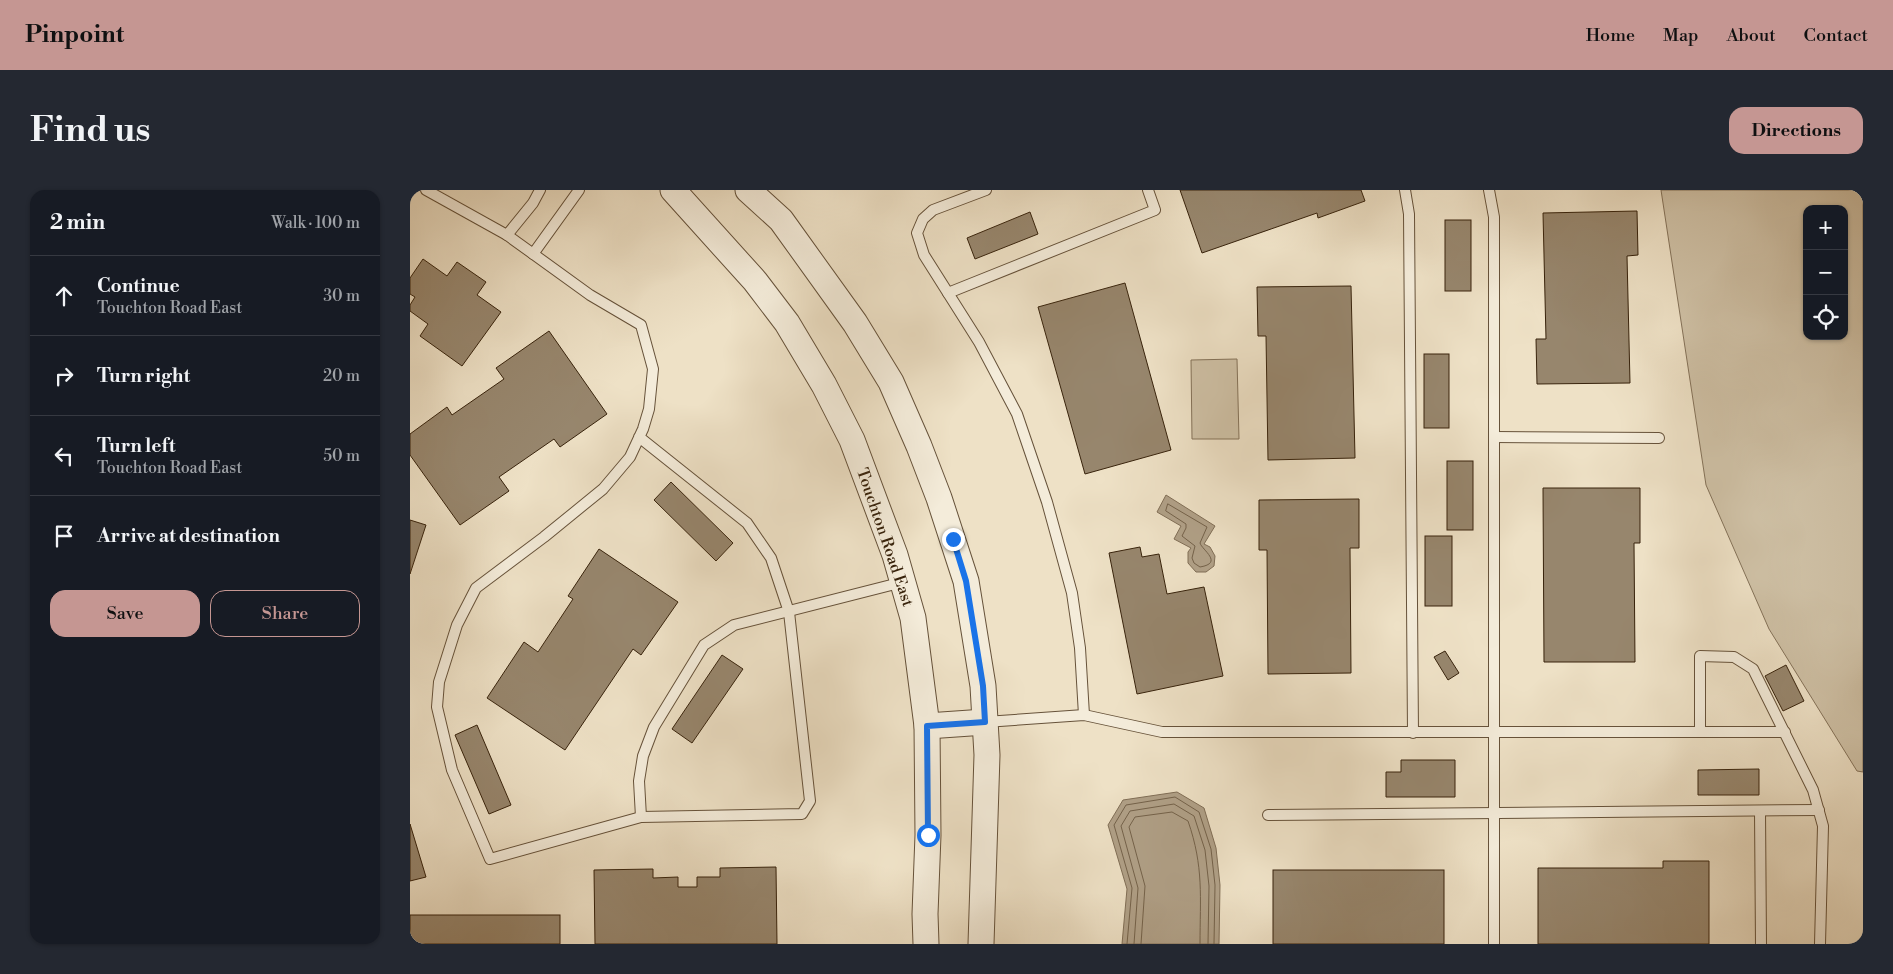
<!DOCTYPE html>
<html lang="en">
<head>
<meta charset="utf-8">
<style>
	body { margin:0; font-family:"Libre Bodoni",serif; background:#242831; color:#f1f3f6 }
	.controls { position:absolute; right:15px; top:15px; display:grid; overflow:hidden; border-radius:10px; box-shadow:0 1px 4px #0004 }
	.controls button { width:45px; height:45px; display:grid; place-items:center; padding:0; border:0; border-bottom:1px solid #363941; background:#171b24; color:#f1f3f6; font:25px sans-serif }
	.stop { position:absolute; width:15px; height:15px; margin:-11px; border:4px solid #1a73e8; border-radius:50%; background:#fff }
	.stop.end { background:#1a73e8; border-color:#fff; box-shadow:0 1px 5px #0008 }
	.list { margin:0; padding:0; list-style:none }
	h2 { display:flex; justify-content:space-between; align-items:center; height:65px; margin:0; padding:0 20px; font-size:21px }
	h2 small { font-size:16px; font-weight:400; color:#9ea1a6 }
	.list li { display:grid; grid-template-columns:32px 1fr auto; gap:15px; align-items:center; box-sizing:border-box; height:80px; padding:0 20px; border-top:1px solid #363941 }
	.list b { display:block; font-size:19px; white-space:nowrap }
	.list p { margin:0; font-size:16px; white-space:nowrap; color:#9ea1a6 }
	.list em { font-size:16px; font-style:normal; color:#9ea1a6 }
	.actions { display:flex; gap:10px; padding:15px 20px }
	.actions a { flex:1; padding:11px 0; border:1px solid #c59692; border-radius:15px; text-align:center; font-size:18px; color:#c59692 }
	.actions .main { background:#c59692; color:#111 }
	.icon { flex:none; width:28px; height:28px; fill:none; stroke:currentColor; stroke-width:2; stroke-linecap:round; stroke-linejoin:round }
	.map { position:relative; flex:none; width:1453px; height:754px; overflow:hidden; border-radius:15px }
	header { display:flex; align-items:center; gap:30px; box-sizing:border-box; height:70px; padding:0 25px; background:#c59692; color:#111 }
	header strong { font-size:24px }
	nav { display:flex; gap:28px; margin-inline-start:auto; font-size:18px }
	.intro { display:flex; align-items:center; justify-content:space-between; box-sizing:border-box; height:120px; padding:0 30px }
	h1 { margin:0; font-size:35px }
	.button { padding:12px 22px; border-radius:15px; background:#c59692; color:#111; font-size:18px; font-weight:700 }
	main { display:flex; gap:30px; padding:0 30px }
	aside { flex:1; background:#171b24; border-radius:15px; box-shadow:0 1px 4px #0004 }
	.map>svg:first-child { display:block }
	.green { fill:#cfc1a6; stroke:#847259; fill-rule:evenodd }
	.water { fill:#b0a087; stroke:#806e56 }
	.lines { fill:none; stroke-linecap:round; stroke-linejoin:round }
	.shore { stroke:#74624a; stroke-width:1 }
	.building { fill:#97866d; stroke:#38230c }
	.service-casing { stroke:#66523a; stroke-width:12 }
	.tertiary-casing { stroke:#66523a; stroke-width:27 }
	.service { stroke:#f4ecda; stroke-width:10 }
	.tertiary { stroke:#f4ecda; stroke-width:25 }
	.route { stroke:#1a73e8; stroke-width:6 }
	.labels { text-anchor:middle; stroke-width:4; stroke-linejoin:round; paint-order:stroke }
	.street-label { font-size:16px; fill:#38230c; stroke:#f4ecda }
</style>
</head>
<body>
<header>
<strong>Pinpoint</strong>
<nav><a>Home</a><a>Map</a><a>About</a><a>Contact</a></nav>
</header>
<div class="intro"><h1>Find us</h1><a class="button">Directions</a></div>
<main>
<aside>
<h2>2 min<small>Walk · 100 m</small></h2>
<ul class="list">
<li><svg class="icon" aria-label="ahead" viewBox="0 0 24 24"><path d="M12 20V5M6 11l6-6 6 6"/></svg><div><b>Continue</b><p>Touchton Road East</p></div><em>30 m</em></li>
<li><svg class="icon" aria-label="right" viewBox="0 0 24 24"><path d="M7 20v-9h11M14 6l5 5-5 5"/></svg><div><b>Turn right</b></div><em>20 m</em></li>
<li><svg class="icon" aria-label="left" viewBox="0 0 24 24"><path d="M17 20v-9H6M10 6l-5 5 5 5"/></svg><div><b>Turn left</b><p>Touchton Road East</p></div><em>50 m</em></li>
<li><svg class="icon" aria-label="arrive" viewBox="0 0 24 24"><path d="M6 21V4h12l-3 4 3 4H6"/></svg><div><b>Arrive at destination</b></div></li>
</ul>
<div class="actions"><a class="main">Save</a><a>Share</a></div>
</aside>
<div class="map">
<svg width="1453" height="754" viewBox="0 0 1453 754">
	<rect width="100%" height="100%" fill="#eee1c6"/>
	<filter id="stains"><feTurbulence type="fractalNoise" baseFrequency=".004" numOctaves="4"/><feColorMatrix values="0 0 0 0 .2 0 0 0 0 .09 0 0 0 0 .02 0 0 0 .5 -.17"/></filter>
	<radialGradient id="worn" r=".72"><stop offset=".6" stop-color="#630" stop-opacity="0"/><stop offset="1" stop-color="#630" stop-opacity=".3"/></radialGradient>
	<g class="green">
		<path d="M1251,0H1453V582L1447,581L1359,439L1296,295ZM1397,19H1434V146H1397Z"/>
		<polygon points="827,169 829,249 782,249 781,170"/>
	</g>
	<g class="water">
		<polygon points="756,305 805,336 794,354 800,357 805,366 804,376 796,382 786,382 778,373 778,362 781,358 764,349 771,336 747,322"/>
		<polygon points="767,602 794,618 806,658 810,695 809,754 712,754 717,699 698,635 713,610"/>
	</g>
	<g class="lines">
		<g class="shore">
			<path d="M758,314L797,337L790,353C792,360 814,373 790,377L784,373L782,368L785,356L772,346L776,338V334L756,321Z"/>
			<polyline points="717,754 722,698 704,635 716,615 765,607 789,622 801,659 805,695 804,754"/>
			<polyline points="724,754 728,698 711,636 720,621 764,614 784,626 795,660 799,696 798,754"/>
			<path d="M731,754L735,696L719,637L725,627L762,622L778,631C794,677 790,707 790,754"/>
		</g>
	</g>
	<g class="building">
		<polygon points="770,0 951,0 955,11 908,28 907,23 792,63"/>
		<polygon points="1227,21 1228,65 1217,66 1220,193 1127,194 1126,149 1136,149 1133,23"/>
		<polygon points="620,22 628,44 565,69 557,48"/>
		<rect x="1035" y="30" width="26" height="71"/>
		<polygon points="13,69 37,86 47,72 76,92 67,105 91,122 52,176 10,146 18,134 0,121 0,115 5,107 0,104 0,88"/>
		<polygon points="715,93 761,260 675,284 628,117"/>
		<polygon points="941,96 945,268 858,270 856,146 848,146 847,97"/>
		<polygon points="139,141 197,224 150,257 144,249 89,287 99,301 50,335 0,265 0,244 37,217 42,225 94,189 86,178"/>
		<rect x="1014" y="164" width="25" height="74"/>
		<rect x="1037" y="271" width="26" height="69"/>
		<polygon points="261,292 323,353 306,371 244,310"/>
		<polygon points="1133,298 1230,298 1230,353 1224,353 1225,472 1134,472"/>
		<polygon points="949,309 949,358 940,358 941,483 858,484 857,360 849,360 849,310"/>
		<polygon points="0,330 16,335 0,384"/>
		<rect x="1015" y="346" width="27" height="70"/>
		<polygon points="730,357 732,367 749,364 757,404 794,397 813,486 727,504 699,363"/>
		<polygon points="189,359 268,412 231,465 223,459 155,560 77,508 114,452 128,462 163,409 158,406"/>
		<polygon points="1035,461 1049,483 1038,490 1024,467"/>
		<polygon points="312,465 333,479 282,553 262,539"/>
		<polygon points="1376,475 1394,511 1373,521 1355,486"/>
		<polygon points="67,535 101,615 79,624 45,545"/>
		<polygon points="991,570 1045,570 1045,607 976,607 976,582 991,582"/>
		<polygon points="1349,579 1349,605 1288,605 1288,580"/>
		<polygon points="0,634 16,687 0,691"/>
		<polygon points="1253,671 1299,671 1299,754 1128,754 1128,678 1253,678"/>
		<polygon points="366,677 367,754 185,754 184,680 243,679 243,688 268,687 268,697 287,697 287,687 310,687 310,678"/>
		<rect x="863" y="680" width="171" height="74"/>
		<rect x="0" y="725" width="150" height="29"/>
	</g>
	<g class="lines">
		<defs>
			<g id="service">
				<polyline points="16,0 97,45 180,105 231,135 243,179 239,219 233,239 220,267 193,299 134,347 66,398 47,435 29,492 27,517 42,580 80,669 231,627 392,624 400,611 379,422 361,368 337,333 229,247"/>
				<polyline points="576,0 523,20 513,29 507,43 514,65 569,152 607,224 637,312 662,403 670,458 674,525"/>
				<polyline points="995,0 999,24 1003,543"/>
				<polyline points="1079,0 1084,27 1084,754"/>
				<polyline points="97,45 123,13 130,0"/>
				<polyline points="123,64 169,0"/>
				<polyline points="538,103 745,20 738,0"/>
				<polyline points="1084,247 1249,248"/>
				<polyline points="575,532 674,525 752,542 1375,542"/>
				<polyline points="1290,542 1290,466 1324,467 1343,479 1403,600 1413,636 1410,754"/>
				<polyline points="1350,621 1351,754"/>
				<polyline points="858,625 1409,620"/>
				<polyline points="231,627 229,591 233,566 244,537 294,455 324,435 493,392"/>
			</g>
			<g id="tertiary">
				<polyline points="263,0 345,91 377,133 414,195 442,250 485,365 503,428 517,536 518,645 515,724 516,754"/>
				<polyline points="338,0 371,30 445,133 481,192 509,256 529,308 556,391 573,496 577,565 571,754"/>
				<polyline points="517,536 575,532"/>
			</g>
		</defs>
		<use href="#service" class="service-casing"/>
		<use href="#tertiary" class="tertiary-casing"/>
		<use href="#service" class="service"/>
		<use href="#tertiary" class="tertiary"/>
	</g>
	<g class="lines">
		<polyline class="route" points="518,645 517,536 575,532 573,496 556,391 543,349"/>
	</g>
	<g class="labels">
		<g class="street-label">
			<text transform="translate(476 347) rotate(71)" y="6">Touchton Road East</text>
		</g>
	</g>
	<rect width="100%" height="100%" filter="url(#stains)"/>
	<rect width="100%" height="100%" fill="url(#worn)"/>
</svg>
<div class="controls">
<button>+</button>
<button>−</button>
<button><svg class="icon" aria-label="locate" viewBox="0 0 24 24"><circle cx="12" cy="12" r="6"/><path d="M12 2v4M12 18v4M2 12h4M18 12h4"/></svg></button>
</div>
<div class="stop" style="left:518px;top:645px"></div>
<div class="stop end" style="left:543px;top:349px"></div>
</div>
</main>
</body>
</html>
